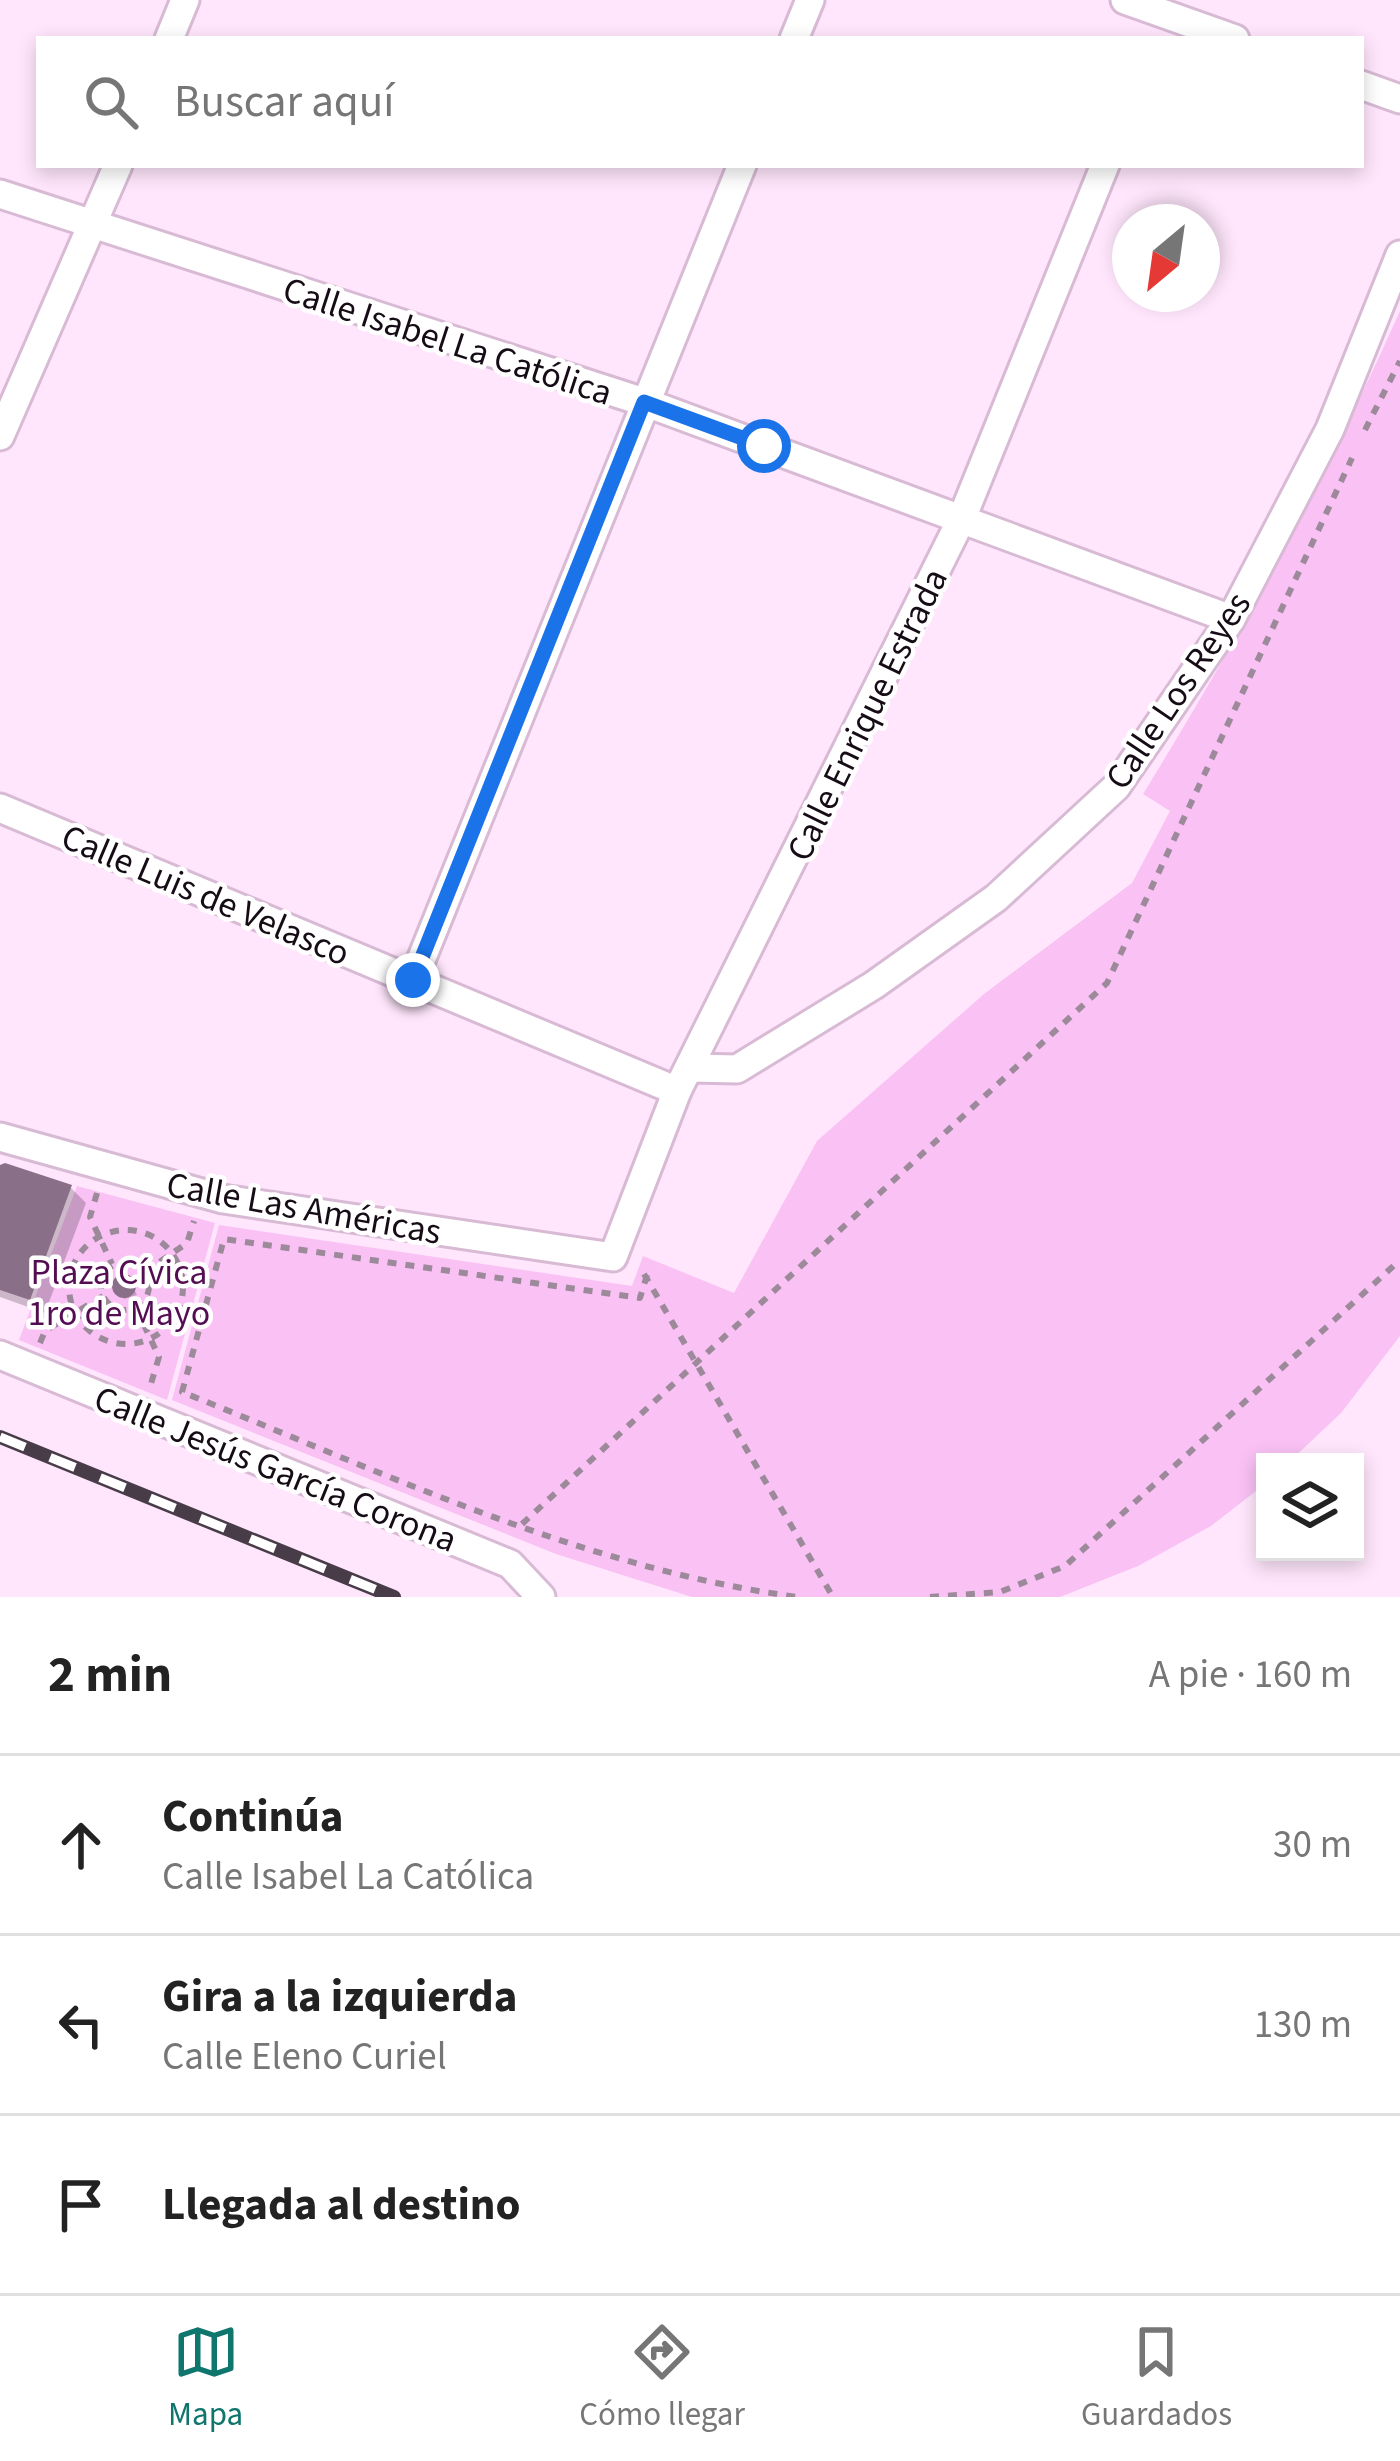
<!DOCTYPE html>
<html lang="es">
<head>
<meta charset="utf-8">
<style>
	body { margin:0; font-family:"Source Sans 3",sans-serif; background:#f2f2f2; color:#222 }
	.controls { position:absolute; right:36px; bottom:36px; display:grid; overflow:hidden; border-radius:0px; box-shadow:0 6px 18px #0003 }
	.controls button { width:108px; height:108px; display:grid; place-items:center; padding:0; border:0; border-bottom:3px solid #e0e0e0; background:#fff; color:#222; font:60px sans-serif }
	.compass { position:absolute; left:1112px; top:204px; width:108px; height:108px; border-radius:50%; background:#fff; box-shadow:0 6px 18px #0003; rotate:209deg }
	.stop { position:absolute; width:36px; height:36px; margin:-27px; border:9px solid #1a73e8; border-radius:50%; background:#fff }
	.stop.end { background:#1a73e8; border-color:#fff; box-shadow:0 3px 12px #0008 }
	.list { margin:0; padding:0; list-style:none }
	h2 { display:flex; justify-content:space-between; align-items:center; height:156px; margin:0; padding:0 48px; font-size:51px }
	h2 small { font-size:39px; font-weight:400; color:#767676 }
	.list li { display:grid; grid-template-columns:78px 1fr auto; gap:36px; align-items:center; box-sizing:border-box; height:180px; padding:0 48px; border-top:3px solid #e0e0e0 }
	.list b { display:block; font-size:45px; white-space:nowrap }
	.list p { margin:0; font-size:39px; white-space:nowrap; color:#767676 }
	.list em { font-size:39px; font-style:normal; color:#767676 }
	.icon { flex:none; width:66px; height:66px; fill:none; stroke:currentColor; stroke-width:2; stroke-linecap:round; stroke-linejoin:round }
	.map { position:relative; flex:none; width:1400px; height:1597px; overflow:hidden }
	.search { position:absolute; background:#fff; box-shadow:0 6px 18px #0003; left:36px; right:36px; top:36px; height:132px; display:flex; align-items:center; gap:30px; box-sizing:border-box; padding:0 42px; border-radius:0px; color:#767676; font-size:45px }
	.sheet { height:696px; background:#fff }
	nav { display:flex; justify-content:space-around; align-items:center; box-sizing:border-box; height:168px; border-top:3px solid #e0e0e0; background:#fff; font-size:33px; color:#767676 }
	nav a { display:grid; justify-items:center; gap:6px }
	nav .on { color:#0f766e }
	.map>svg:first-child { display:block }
	.green { fill:#f9c1f4 }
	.shadow { fill:#0003 }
	.building { fill:#8a6f88 }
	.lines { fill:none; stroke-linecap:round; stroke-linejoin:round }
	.minor-casing { stroke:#d8bad5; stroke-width:33 }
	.path { stroke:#9c8a9b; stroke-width:6; stroke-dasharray:9 9; stroke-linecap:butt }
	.minor { stroke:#fff; stroke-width:27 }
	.rail-casing { stroke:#493c49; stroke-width:14 }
	.rail { stroke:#fff; stroke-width:9; stroke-dasharray:27; stroke-linecap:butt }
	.route { stroke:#1a73e8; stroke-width:15 }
	.labels { text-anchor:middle; stroke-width:9; stroke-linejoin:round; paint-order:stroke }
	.street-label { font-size:36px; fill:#160c16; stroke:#fff }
	.park-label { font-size:36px; fill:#540d52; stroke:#fff }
</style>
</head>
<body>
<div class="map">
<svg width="1400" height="1597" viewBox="0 0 1400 1597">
	<rect width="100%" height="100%" fill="#ffe6fc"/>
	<g class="green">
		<path d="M1400,311V1336L1341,1413L1289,1462H1265V1484L1211,1526L1138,1566L1060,1597H692L556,1554L172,1400L219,1225L632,1286L643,1256L734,1293L817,1141L984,994L1132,883L1170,811L1143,794C1240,637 1325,479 1400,311Z"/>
		<polygon points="77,1186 215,1223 167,1400 19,1340"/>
	</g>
	<g class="shadow">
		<polygon points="0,1168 71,1188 86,1203 45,1313 0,1297"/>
		<polygon points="128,1278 137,1295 124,1299 116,1283"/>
	</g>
	<g class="building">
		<polygon points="5,1163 72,1185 30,1300 0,1290 0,1165"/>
		<circle cx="124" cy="1286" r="12"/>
	</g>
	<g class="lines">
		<defs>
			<g id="minor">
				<polyline points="1125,0 1235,39"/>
				<polyline points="169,39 185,0"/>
				<polyline points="794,39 810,0"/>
				<polyline points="1361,85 1400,99"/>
				<polyline points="0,194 644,402 1231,619"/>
				<polyline points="0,436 118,165"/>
				<polyline points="0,808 677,1091"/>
				<polyline points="413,980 742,165"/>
				<polyline points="691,1068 737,1069 874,985 996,898 1116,787 1231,619 1330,429 1400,255"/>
				<polyline points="0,1137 223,1199 613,1257 677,1091 962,518 1105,165"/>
				<polyline points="0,1355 510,1564 541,1597"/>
			</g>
		</defs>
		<use href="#minor" class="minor-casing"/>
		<g class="path">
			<polyline points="1365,430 1400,361"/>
			<polyline points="97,1193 90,1217 112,1264"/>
			<circle cx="126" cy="1287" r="57"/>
			<circle cx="125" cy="1286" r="24"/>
			<polyline points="145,1272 187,1243 194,1221"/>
			<polyline points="644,1274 833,1597"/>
			<path d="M647,1275L640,1298L224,1239L182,1392C380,1471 585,1569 798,1597"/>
			<polyline points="136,1308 159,1357 150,1387"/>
			<polyline points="40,1343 45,1331 103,1296"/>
			<polyline points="522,1524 1107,983 1352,458"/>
			<polyline points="930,1597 1000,1592 1065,1566 1400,1260"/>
		</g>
		<use href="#minor" class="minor"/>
		<defs>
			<polyline id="rail" points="0,1437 394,1597"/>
		</defs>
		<use href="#rail" class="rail-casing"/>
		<use href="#rail" class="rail"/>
	</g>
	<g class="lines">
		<polyline class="route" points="413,980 644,402 764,446"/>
	</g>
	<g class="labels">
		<g class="street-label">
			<text transform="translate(448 340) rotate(18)" y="13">Calle Isabel La Católica</text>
			<text transform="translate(1177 690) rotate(-56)" y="13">Calle Los Reyes</text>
			<text transform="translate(866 714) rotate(-64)" y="13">Calle Enrique Estrada</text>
			<text transform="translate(206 894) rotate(23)" y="13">Calle Luis de Velasco</text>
			<text transform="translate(304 1207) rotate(10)" y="13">Calle Las Américas</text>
			<text transform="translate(276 1468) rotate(22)" y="13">Calle Jesús García Corona</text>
		</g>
		<g class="park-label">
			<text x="119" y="1284">Plaza Cívica<tspan x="119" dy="41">1ro de Mayo</tspan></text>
		</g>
	</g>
</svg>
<div class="controls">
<button><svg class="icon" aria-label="layers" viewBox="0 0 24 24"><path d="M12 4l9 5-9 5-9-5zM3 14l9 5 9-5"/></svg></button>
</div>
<svg class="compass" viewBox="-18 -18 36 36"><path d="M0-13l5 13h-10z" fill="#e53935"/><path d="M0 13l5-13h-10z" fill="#767676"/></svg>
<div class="stop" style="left:764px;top:446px"></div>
<div class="stop end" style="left:413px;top:980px"></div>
<div class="search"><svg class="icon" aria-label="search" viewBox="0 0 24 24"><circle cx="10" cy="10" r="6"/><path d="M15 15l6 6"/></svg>Buscar aquí</div>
</div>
<section class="sheet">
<h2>2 min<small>A pie · 160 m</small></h2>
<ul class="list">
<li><svg class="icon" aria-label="ahead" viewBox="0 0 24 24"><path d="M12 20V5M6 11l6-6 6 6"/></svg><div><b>Continúa</b><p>Calle Isabel La Católica</p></div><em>30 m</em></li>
<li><svg class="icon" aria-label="left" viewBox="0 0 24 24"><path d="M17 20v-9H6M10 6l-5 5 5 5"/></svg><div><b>Gira a la izquierda</b><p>Calle Eleno Curiel</p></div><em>130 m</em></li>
<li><svg class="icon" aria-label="arrive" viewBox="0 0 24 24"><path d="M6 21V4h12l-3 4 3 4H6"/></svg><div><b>Llegada al destino</b></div></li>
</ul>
</section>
<nav>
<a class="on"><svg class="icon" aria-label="map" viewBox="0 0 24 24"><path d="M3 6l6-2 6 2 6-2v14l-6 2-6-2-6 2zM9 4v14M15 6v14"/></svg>Mapa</a>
<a><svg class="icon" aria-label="directions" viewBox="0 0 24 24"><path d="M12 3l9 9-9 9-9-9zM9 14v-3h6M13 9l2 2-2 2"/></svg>Cómo llegar</a>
<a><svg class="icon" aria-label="saved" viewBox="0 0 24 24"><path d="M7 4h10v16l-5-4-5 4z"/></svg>Guardados</a>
</nav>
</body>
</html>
